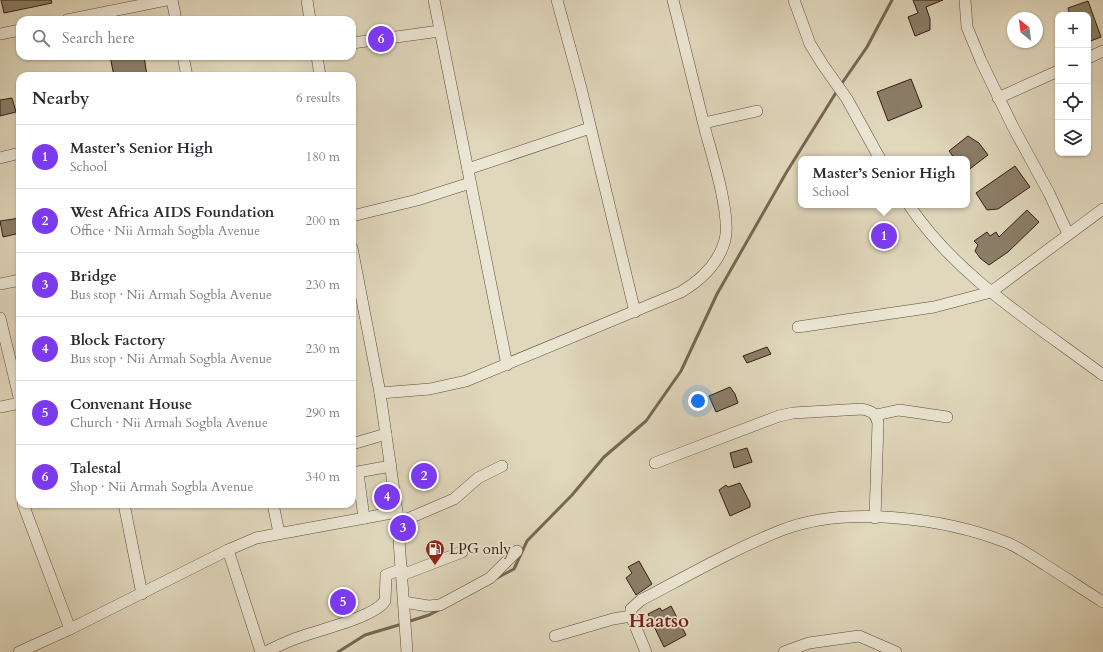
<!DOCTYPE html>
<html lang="en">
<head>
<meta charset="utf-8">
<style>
	body { margin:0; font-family:Cardo,serif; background:#f7f7f7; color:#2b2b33 }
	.controls { position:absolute; right:12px; top:12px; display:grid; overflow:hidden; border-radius:8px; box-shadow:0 1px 3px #0004 }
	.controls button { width:36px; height:36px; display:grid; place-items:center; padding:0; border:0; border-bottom:1px solid #e1e1e2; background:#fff; color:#2b2b33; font:20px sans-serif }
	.compass { position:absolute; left:1007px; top:12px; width:36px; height:36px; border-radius:50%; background:#fff; box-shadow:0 1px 3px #0004; rotate:331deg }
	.you { position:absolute; left:698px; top:401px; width:14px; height:14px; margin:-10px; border:3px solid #fff; border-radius:50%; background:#1a73e8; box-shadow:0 0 0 6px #1a73e833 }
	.badge { display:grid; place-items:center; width:26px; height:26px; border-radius:50%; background:#7c3aed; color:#fff; font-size:13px; font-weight:700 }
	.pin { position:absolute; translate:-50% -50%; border:2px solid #fff; box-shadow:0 1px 4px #0006 }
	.popup { position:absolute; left:798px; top:156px; width:172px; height:52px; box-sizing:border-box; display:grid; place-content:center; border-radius:8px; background:#fff; filter:drop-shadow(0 1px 3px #0005); font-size:13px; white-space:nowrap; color:#7c7c81 }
	.popup b { font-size:15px; color:#2b2b33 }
	.popup::after { content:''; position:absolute; left:50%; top:100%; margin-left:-8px; border:8px solid transparent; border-top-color:#fff }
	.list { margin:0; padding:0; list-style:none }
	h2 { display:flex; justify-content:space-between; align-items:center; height:52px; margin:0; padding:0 16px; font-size:17px }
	h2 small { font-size:13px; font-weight:400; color:#7c7c81 }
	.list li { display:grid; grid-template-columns:26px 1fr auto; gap:12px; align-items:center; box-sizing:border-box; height:64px; padding:0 16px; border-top:1px solid #e1e1e2 }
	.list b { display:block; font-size:15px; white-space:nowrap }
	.list p { margin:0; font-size:13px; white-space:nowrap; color:#7c7c81 }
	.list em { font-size:13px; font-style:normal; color:#7c7c81 }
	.icon { flex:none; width:22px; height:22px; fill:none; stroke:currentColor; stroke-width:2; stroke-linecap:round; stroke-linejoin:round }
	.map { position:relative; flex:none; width:1103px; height:652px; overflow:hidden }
	.search { position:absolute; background:#fff; box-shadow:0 1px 3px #0004; left:16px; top:16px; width:340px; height:44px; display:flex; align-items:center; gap:10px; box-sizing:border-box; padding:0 14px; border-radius:12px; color:#7c7c81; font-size:15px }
	.panel { position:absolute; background:#fff; box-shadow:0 1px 3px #0004; left:16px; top:72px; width:340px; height:436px; border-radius:12px }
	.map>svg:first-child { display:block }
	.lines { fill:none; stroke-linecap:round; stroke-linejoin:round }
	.stream { stroke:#766754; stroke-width:3 }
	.building { fill:#8c7e69; stroke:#311e10 }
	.minor-casing { stroke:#5d4c3b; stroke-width:12 }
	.minor { stroke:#ebe5d3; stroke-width:11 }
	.labels { text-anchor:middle; stroke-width:3.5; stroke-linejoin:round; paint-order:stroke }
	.poi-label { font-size:15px; fill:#311e10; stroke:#ebe5d3; text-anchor:start }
	.district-label { font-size:19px; font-weight:bold; fill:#7a1f14; stroke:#ebe5d3 }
</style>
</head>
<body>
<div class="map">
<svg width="1103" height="652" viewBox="0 0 1103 652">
	<rect width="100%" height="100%" fill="#e0d7bc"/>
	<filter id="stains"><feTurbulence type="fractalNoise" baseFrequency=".005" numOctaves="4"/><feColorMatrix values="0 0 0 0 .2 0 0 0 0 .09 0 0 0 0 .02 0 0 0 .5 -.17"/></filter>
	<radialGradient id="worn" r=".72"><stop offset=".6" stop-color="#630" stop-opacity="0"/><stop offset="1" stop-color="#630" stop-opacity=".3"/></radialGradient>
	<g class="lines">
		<g class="stream">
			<polyline points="840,86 867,47 892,0"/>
			<polyline points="495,579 514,569 527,541 572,495 604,457 646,421 681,371 717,294 786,173 837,91"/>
			<polyline points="407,622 429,615 441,609"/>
			<polyline points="338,652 365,635 402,624"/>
		</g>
	</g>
	<g class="building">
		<polygon points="1,0 51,0 52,3 4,13"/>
		<polygon points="913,0 943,0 926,7 930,19 930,30 915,36 908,17 918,13"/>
		<polygon points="1088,1 1101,37 1088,42 1088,15 1070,15 1068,8"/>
		<polygon points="110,56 144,56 147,76 114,76"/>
		<polygon points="911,79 922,107 888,121 877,92"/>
		<polygon points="12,98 16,112 0,116 0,100"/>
		<polygon points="968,136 979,143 988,155 967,171 967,159 955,159 949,151"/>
		<polygon points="1015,166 1030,187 998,209 987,210 976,193"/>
		<polygon points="1027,210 1039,222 1008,252 989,265 980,258 975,251 978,245 974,241 987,232 990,236 996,232 999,237"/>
		<polygon points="20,218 20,233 3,237 0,221"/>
		<polygon points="767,347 771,354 747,363 743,356"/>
		<polygon points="730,387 735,394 738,403 716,412 709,396"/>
		<polygon points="747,448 752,462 734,468 730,453"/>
		<polygon points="740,483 750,503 750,507 730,516 719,490 726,485 728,487"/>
		<polygon points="639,561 652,584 636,595 626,578 632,573 628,567"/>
		<polygon points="671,606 686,635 664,647 648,614 660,608 662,611"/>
	</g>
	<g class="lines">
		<defs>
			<g id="minor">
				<polyline points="172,0 176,20"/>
				<polyline points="307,0 310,20"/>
				<polyline points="434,0 507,365"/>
				<polyline points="557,0 581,88 635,312"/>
				<polyline points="794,0 810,44 823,65 847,99 880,159"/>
				<polyline points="965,0 967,27 981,61 1013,127 1049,193 1068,234"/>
				<polyline points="67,20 166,0"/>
				<polyline points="0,34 20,30"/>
				<polyline points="352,43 440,31"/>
				<polyline points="183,56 187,76"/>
				<polyline points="317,56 320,76"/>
				<polyline points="1088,58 1103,51"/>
				<polyline points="998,98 1058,71"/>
				<polyline points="704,123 757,111"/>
				<polyline points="0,158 20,153"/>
				<polyline points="468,169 590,128"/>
				<path d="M909,205C957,277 1035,324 1103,375"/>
				<polyline points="352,216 417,200 470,183"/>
				<polyline points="352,248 380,393 397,512 407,652"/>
				<polyline points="0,284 20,280"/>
				<polyline points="0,318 20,401"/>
				<polyline points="798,327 934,307 991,292 1103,209"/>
				<path d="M380,393L430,389L466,381L681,292C701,280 719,263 725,240C731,216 713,158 706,133C695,89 684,44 673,0"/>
				<polyline points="0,407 20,403"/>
				<polyline points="876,415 899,410 947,417"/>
				<polyline points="352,444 386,434"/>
				<path d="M655,463L779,416L793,413L862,409C871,411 876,413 878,423L875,518"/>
				<polyline points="352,473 391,466"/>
				<polyline points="358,473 364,518"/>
				<polyline points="23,504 70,629"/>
				<polyline points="124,504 142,594"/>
				<polyline points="273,504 279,533"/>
				<polyline points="398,523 454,499 478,478 502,466"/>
				<polyline points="228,550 261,652"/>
				<polyline points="402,575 462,552"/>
				<polyline points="404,602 428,606 440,605 490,578 517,551"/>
				<polyline points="555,636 613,619 631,616"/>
				<polyline points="19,652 70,629 228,550 256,538 397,512"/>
				<path d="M265,652C276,647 286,642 297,638C318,630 373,618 385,601L386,575L402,569"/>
				<path d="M646,652L631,616V609L641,600C687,576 734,549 782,530C846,505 945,518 1008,543C1022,549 1034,558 1047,566C1066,578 1084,590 1103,602"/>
				<polyline points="784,652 809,643 859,636 896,652"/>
			</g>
		</defs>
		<use href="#minor" class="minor-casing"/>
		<use href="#minor" class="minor"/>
	</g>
	<defs>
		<symbol id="fuel-pin" viewBox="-11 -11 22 30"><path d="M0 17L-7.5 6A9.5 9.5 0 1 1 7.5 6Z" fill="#8f2418" stroke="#ebe5d3"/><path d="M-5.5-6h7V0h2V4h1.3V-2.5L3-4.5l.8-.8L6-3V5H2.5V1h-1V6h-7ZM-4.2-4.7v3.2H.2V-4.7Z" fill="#fff"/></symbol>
	</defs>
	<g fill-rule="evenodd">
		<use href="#fuel-pin" x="424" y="538" width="22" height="30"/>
	</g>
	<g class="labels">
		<g class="poi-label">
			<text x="449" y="554">LPG only</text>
		</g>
		<g class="district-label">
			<text x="659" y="627">Haatso</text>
		</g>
	</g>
	<rect width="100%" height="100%" filter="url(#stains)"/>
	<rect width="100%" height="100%" fill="url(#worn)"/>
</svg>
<div class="controls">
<button>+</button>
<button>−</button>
<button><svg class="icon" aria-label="locate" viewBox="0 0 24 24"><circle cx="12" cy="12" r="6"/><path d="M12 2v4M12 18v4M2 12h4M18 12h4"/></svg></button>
<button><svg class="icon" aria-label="layers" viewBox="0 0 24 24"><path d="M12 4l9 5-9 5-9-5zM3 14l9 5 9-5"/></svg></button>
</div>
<svg class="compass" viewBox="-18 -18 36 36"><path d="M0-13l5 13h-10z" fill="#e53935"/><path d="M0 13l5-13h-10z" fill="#7c7c81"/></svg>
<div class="you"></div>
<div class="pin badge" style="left:884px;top:236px">1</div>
<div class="popup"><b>Master’s Senior High</b>School</div>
<div class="pin badge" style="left:424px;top:476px">2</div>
<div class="pin badge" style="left:403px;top:528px">3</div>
<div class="pin badge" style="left:387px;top:497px">4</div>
<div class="pin badge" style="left:343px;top:602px">5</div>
<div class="pin badge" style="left:381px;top:39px">6</div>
<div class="search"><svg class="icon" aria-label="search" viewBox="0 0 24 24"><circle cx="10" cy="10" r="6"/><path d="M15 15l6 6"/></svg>Search here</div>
<section class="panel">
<h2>Nearby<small>6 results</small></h2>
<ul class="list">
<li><span class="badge">1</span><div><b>Master’s Senior High</b><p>School</p></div><em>180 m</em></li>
<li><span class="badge">2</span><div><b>West Africa AIDS Foundation</b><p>Office · Nii Armah Sogbla Avenue</p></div><em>200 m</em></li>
<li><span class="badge">3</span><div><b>Bridge</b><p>Bus stop · Nii Armah Sogbla Avenue</p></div><em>230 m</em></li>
<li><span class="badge">4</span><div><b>Block Factory</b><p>Bus stop · Nii Armah Sogbla Avenue</p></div><em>230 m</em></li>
<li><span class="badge">5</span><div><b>Convenant House</b><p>Church · Nii Armah Sogbla Avenue</p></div><em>290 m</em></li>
<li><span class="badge">6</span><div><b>Talestal</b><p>Shop · Nii Armah Sogbla Avenue</p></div><em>340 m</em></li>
</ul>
</section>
</div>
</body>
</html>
